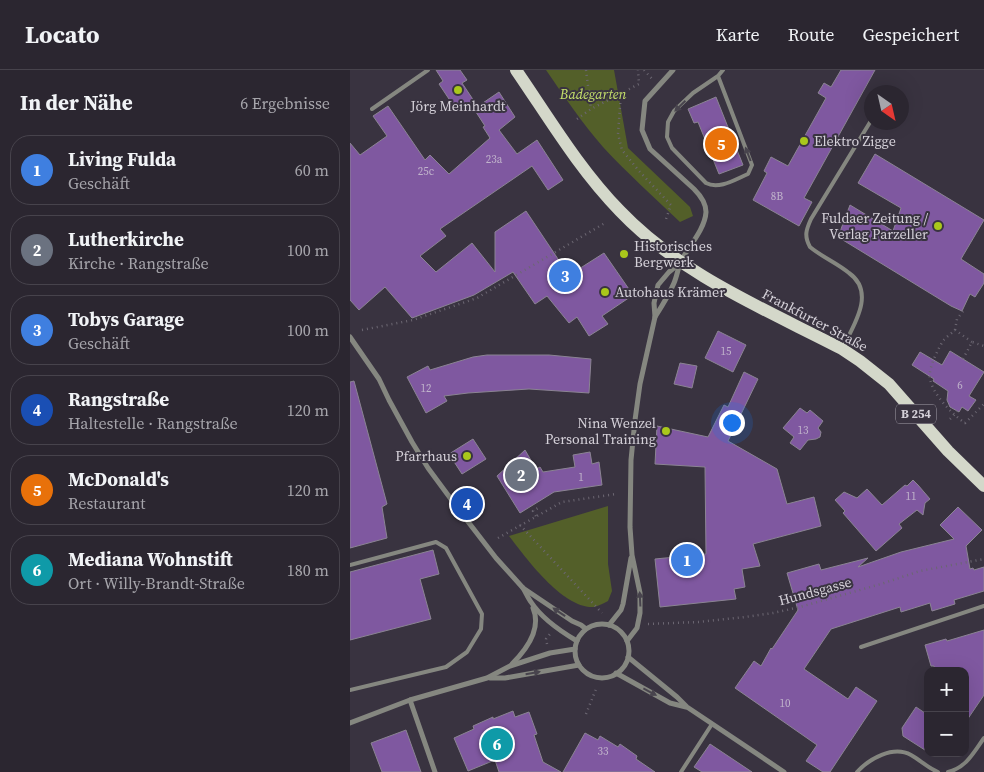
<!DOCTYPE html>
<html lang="de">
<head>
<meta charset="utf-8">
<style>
	body { margin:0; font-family:"Source Serif 4",serif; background:#37323c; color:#f1f3f6 }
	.controls { position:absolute; right:15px; bottom:15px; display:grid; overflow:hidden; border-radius:10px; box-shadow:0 5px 20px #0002 }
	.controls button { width:45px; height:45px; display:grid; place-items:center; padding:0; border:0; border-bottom:1px solid #47434c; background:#2b2630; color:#f1f3f6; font:25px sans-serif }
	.compass { position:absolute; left:514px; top:15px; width:45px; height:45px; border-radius:50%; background:#2b2630; box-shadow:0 5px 20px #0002; rotate:146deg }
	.you { position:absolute; left:381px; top:352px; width:18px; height:18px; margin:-12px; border:4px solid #fff; border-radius:50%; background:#1a73e8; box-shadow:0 0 0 8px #1a73e833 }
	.badge { display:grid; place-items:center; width:32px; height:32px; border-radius:50%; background:#95b2f1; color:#fff; font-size:16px; font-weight:700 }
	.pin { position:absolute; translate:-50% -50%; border:2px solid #fff; box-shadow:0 1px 5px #0006 }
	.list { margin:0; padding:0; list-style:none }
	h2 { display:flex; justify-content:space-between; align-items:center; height:65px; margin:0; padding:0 20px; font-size:21px }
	h2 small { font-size:16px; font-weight:400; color:#a6a5ab }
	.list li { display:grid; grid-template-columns:32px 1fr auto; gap:15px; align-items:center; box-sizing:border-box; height:70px; margin:0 10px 10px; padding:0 10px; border:1px solid #47434c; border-radius:20px }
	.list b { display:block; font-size:19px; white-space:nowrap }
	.list p { margin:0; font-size:16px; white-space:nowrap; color:#a6a5ab }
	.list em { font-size:16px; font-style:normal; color:#a6a5ab }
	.map { position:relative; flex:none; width:634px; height:702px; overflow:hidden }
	header { display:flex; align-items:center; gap:30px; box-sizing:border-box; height:70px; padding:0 25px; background:#2b2630; border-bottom:1px solid #47434c }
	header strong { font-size:24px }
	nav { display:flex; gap:28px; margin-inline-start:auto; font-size:18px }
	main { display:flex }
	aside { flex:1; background:#2b2630 }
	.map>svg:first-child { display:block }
	.green { fill:#535f29 }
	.building { fill:#7f58a0; stroke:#8b8493 }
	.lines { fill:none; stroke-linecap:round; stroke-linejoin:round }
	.path { stroke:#6c6772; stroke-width:2.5; stroke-dasharray:1 4; stroke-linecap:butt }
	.service { stroke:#858780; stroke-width:4 }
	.minor { stroke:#858780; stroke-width:5 }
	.primary { stroke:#d4d8ca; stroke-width:12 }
	.oneway { fill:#48444d }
	.poi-dot { fill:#a9c71b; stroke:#393340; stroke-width:2 }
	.labels { text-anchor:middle; stroke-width:4; stroke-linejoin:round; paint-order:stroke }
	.number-label { font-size:11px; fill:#c0b3cb }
	.shield { fill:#393340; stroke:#a6a2ab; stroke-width:1 }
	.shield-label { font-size:12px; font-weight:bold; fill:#d5d1d9 }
	.park-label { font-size:14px; font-style:italic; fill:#c5e06a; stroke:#393340 }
	.poi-label { font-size:14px; fill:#d5d1d9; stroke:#393340; text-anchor:start }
	.street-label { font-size:14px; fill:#d5d1d9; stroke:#393340 }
</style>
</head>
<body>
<header>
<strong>Locato</strong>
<nav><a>Karte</a><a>Route</a><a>Gespeichert</a></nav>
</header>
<main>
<aside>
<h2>In der Nähe<small>6 Ergebnisse</small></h2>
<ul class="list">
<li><span class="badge" style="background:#3f7fe0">1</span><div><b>Living Fulda</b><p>Geschäft</p></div><em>60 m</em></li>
<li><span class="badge" style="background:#6b7280">2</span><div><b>Lutherkirche</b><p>Kirche · Rangstraße</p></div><em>100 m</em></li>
<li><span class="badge" style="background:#3f7fe0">3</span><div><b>Tobys Garage</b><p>Geschäft</p></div><em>100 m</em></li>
<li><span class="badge" style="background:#1a4fb4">4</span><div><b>Rangstraße</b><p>Haltestelle · Rangstraße</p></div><em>120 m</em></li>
<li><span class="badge" style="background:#e8710a">5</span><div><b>McDonald's</b><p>Restaurant</p></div><em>120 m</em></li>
<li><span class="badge" style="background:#0f9aa8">6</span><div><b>Mediana Wohnstift</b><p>Ort · Willy-Brandt-Straße</p></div><em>180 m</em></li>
</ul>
</aside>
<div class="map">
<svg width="634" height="702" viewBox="0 0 634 702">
	<rect width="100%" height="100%" fill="#393340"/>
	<g class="green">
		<path d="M196,0H264L278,78L340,137L343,146L330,152C304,127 277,103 253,77C232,53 214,26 196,0Z"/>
		<path d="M258,436V494L262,521L258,531C254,533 248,536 244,537C213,539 176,488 159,466Z"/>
	</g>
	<g class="building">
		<polygon points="86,0 110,0 117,10 112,13 124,31 111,40 108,36 105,38 89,14 93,11"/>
		<polygon points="491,0 525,0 454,128 462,132 449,156 403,130 417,103 414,101 421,87 438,96 476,28 468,23 474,13 481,17"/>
		<polygon points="149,22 165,47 149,60 167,84 187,70 213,110 198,120 182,96 90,159 96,166 70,186 86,202 122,173 145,202 145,162 176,141 210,192 211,191 221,204 254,183 283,225 252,246 258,254 239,266 227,247 219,253 197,226 185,234 163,202 124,225 62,248 35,217 9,240 0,230 0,73 10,85 37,66 23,46 38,36 75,90 80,85 99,104 140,68 133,57 135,56 124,39"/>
		<polygon points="366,27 393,95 369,104 348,52 344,53 338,39"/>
		<polygon points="525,84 634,150 611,189 634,204 634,213 625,227 620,224 612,241 601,236 488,167 500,135 543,161 551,138 508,113"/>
		<polygon points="368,261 396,275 383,302 355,288"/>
		<polygon points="600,281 634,302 619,326 626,330 618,341 612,337 609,342 600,337 597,330 598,321 583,311 584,309 562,295 570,282 592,295"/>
		<polygon points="137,285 199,285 241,289 239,323 179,319 118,323 94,326 97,331 76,343 57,307 78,296 80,300 123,287"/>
		<polygon points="330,293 347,296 342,318 324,314"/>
		<polygon points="394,302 408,309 378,371 427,399 437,434 464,427 471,456 403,474 410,496 392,499 395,517 384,519 386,529 310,537 305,489 356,484 355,397 305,394 307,356 358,367 374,335 378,337"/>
		<polygon points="4,311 37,434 32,437 37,468 0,478 0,312"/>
		<polygon points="450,338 457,343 460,340 473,351 468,358 471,362 470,367 466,369 458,370 450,380 440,373 444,367 433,358"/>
		<polygon points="123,369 136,389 112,404 99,384"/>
		<polygon points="175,380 186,399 190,397 193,402 225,397 223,385 240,382 242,394 249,392 252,415 204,422 170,443 147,406"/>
		<polygon points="563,410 568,415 580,429 575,433 573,445 567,440 549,454 552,458 526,481 493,443 495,441 485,430 494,422 507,428 517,419 532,435 555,415 557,416"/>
		<polygon points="608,437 632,460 616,476 620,499 623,498 624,500 634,497 634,521 604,530 605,534 582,541 580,533 551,542 550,537 481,559 454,599 498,629 506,617 527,631 480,702 473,702 456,691 467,675 385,618 404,591 411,596 421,578 422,579 448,540 437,503 469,494 471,500 518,488 508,497 551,482 604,469 590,455"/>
		<polygon points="83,480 89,504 70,509 81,549 0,570 0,502"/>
		<polygon points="634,560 634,625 615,653 615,601 585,601 584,596 581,596 575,575 596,569 597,571"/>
		<polygon points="566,637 578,645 578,682 553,666 552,658"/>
		<polygon points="163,641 165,647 179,642 187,664 184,665 193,692 211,702 149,702 145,690 118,701 104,668 124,659 123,656 143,647 143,649"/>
		<polygon points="56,660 71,702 32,702 21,673"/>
		<polygon points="235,663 248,670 250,666 268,677 270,674 287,686 286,689 305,702 213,702"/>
		<polygon points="360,674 402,702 352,702 344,697"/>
	</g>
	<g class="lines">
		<g class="path">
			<polyline points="236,0 241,39"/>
			<polyline points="294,0 303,10"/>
			<polyline points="271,23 268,64 272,80 289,101 321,135 316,149"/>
			<polyline points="227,49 241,39 289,14 288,0"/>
			<polyline points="12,260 63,250 127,228 255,153"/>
			<polyline points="605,260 607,249 614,240 613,238"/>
			<path d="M622,272L605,260C601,264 596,267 593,271C588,279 578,299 580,308C582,324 602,344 615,353L634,334"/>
			<polyline points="613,289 622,272 634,276"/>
			<polyline points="600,349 604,345 607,341"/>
			<polyline points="186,446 183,441 188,438 188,437"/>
			<polyline points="170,455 252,543"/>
			<polyline points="148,468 212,432 266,424"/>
			<polyline points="298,554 348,552 395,547 423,543 450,537 531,514 570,501 634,489"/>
			<polyline points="197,574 196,569 200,564"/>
			<polyline points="236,644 246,619"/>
		</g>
		<g class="service">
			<path d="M368,6L402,95L398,104C386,109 369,120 356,113L322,78L317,67L318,52L324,41L343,23L368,6L373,0"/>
			<polyline points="22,39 78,0"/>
			<path d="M493,277C504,255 526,222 499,203C487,193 472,187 460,177C454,166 456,160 461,149L522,49"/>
			<polyline points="0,495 86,472 96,478 132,544 131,559 117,582 96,597 0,620"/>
			<polyline points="511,577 634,536"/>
			<polyline points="331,702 362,654"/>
			<path d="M507,702C519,689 543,675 561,685C570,690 578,698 588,702"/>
			<path d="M598,702C616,698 624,682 634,668"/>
		</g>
		<g class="minor">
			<path d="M305,247C312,236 319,225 324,213C327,206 328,198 331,191C339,176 355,159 356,142C356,133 350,125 344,119L300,79L292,60L295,31L323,0"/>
			<polyline points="0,267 29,309 39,330 62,372 78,398 109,440 146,488 173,518 222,551 231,555 236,559"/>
			<path d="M173,518C176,523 178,528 181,532C192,549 210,561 227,571"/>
			<circle cx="252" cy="581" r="27"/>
			<polyline points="259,555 271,540 273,534 281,488"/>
			<polyline points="277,571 287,558 290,543 290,523 282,485 280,457 281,390 285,350 290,314 305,247 304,233 308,215 319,202 330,193"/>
			<polyline points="278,587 327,627 337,637 434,702"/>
			<path d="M162,594C176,580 192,559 183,538"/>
			<polyline points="266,603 320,633 336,637"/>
			<polyline points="140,608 155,608 229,595"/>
			<polyline points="60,630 85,702"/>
			<polyline points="0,653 60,630 137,608 160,596 200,583 225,579"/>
		</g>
		<path class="primary" d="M166,0C199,48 229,99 270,141C331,205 415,239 492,279L510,291L539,314L598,381L634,416"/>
	</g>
	<defs><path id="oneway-solid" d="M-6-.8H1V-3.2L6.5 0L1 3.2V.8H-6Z" transform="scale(1.25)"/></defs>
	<g class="oneway">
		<use href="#oneway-solid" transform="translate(330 36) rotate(136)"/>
		<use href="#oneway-solid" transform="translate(398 84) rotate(-111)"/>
		<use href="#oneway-solid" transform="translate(290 529) rotate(-93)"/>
		<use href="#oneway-solid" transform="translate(209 542) rotate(-146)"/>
		<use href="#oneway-solid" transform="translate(183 603) rotate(-10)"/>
		<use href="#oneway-solid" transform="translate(300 622) rotate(28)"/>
	</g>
	<g class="poi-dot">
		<circle cx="108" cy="20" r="5"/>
		<circle cx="454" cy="71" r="5"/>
		<circle cx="588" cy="156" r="5"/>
		<circle cx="274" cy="184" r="5"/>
		<circle cx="255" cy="222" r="5"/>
		<circle cx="316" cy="361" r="5"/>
		<circle cx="117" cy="386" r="5"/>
	</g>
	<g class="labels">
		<g class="number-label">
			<text x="144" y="93">23a</text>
			<text x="76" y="105">25c</text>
			<text x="427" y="130">8B</text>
			<text x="376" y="285">15</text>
			<text x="610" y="319">6</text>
			<text x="76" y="322">12</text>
			<text x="453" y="364">13</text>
			<text x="231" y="411">1</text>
			<text x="561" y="430">11</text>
			<text x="435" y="637">10</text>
			<text x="253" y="685">33</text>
		</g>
		<rect class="shield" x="546" y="334.5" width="40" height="19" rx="4"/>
		<g class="shield-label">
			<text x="566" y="348">B 254</text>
		</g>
		<g class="park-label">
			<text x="243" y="29">Badegarten</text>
		</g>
		<g class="poi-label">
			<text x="108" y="41" text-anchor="middle">Jörg Meinhardt</text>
			<text x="464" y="76">Elektro Zigge</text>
			<text x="578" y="153" text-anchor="end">Fuldaer Zeitung /<tspan x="578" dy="16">Verlag Parzeller</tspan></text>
			<text x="284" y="181">Historisches<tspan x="284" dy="16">Bergwerk</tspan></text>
			<text x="265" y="227">Autohaus Krämer</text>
			<text x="306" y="358" text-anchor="end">Nina Wenzel<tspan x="306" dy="16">Personal Training</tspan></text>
			<text x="107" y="391" text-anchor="end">Pfarrhaus</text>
		</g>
		<g class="street-label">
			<text transform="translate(465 250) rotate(28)" y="5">Frankfurter Straße</text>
			<text transform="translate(465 521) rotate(-15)" y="5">Hundsgasse</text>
		</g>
	</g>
</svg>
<div class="controls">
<button>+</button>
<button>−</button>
</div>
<svg class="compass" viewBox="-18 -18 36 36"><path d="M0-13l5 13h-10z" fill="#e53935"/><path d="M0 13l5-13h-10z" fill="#a6a5ab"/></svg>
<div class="you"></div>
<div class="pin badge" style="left:337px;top:490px;background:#3f7fe0">1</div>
<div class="pin badge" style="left:171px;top:405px;background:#6b7280">2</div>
<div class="pin badge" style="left:215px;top:206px;background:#3f7fe0">3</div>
<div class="pin badge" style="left:117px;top:434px;background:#1a4fb4">4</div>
<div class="pin badge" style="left:371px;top:74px;background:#e8710a">5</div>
<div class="pin badge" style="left:147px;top:674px;background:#0f9aa8">6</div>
</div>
</main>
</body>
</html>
